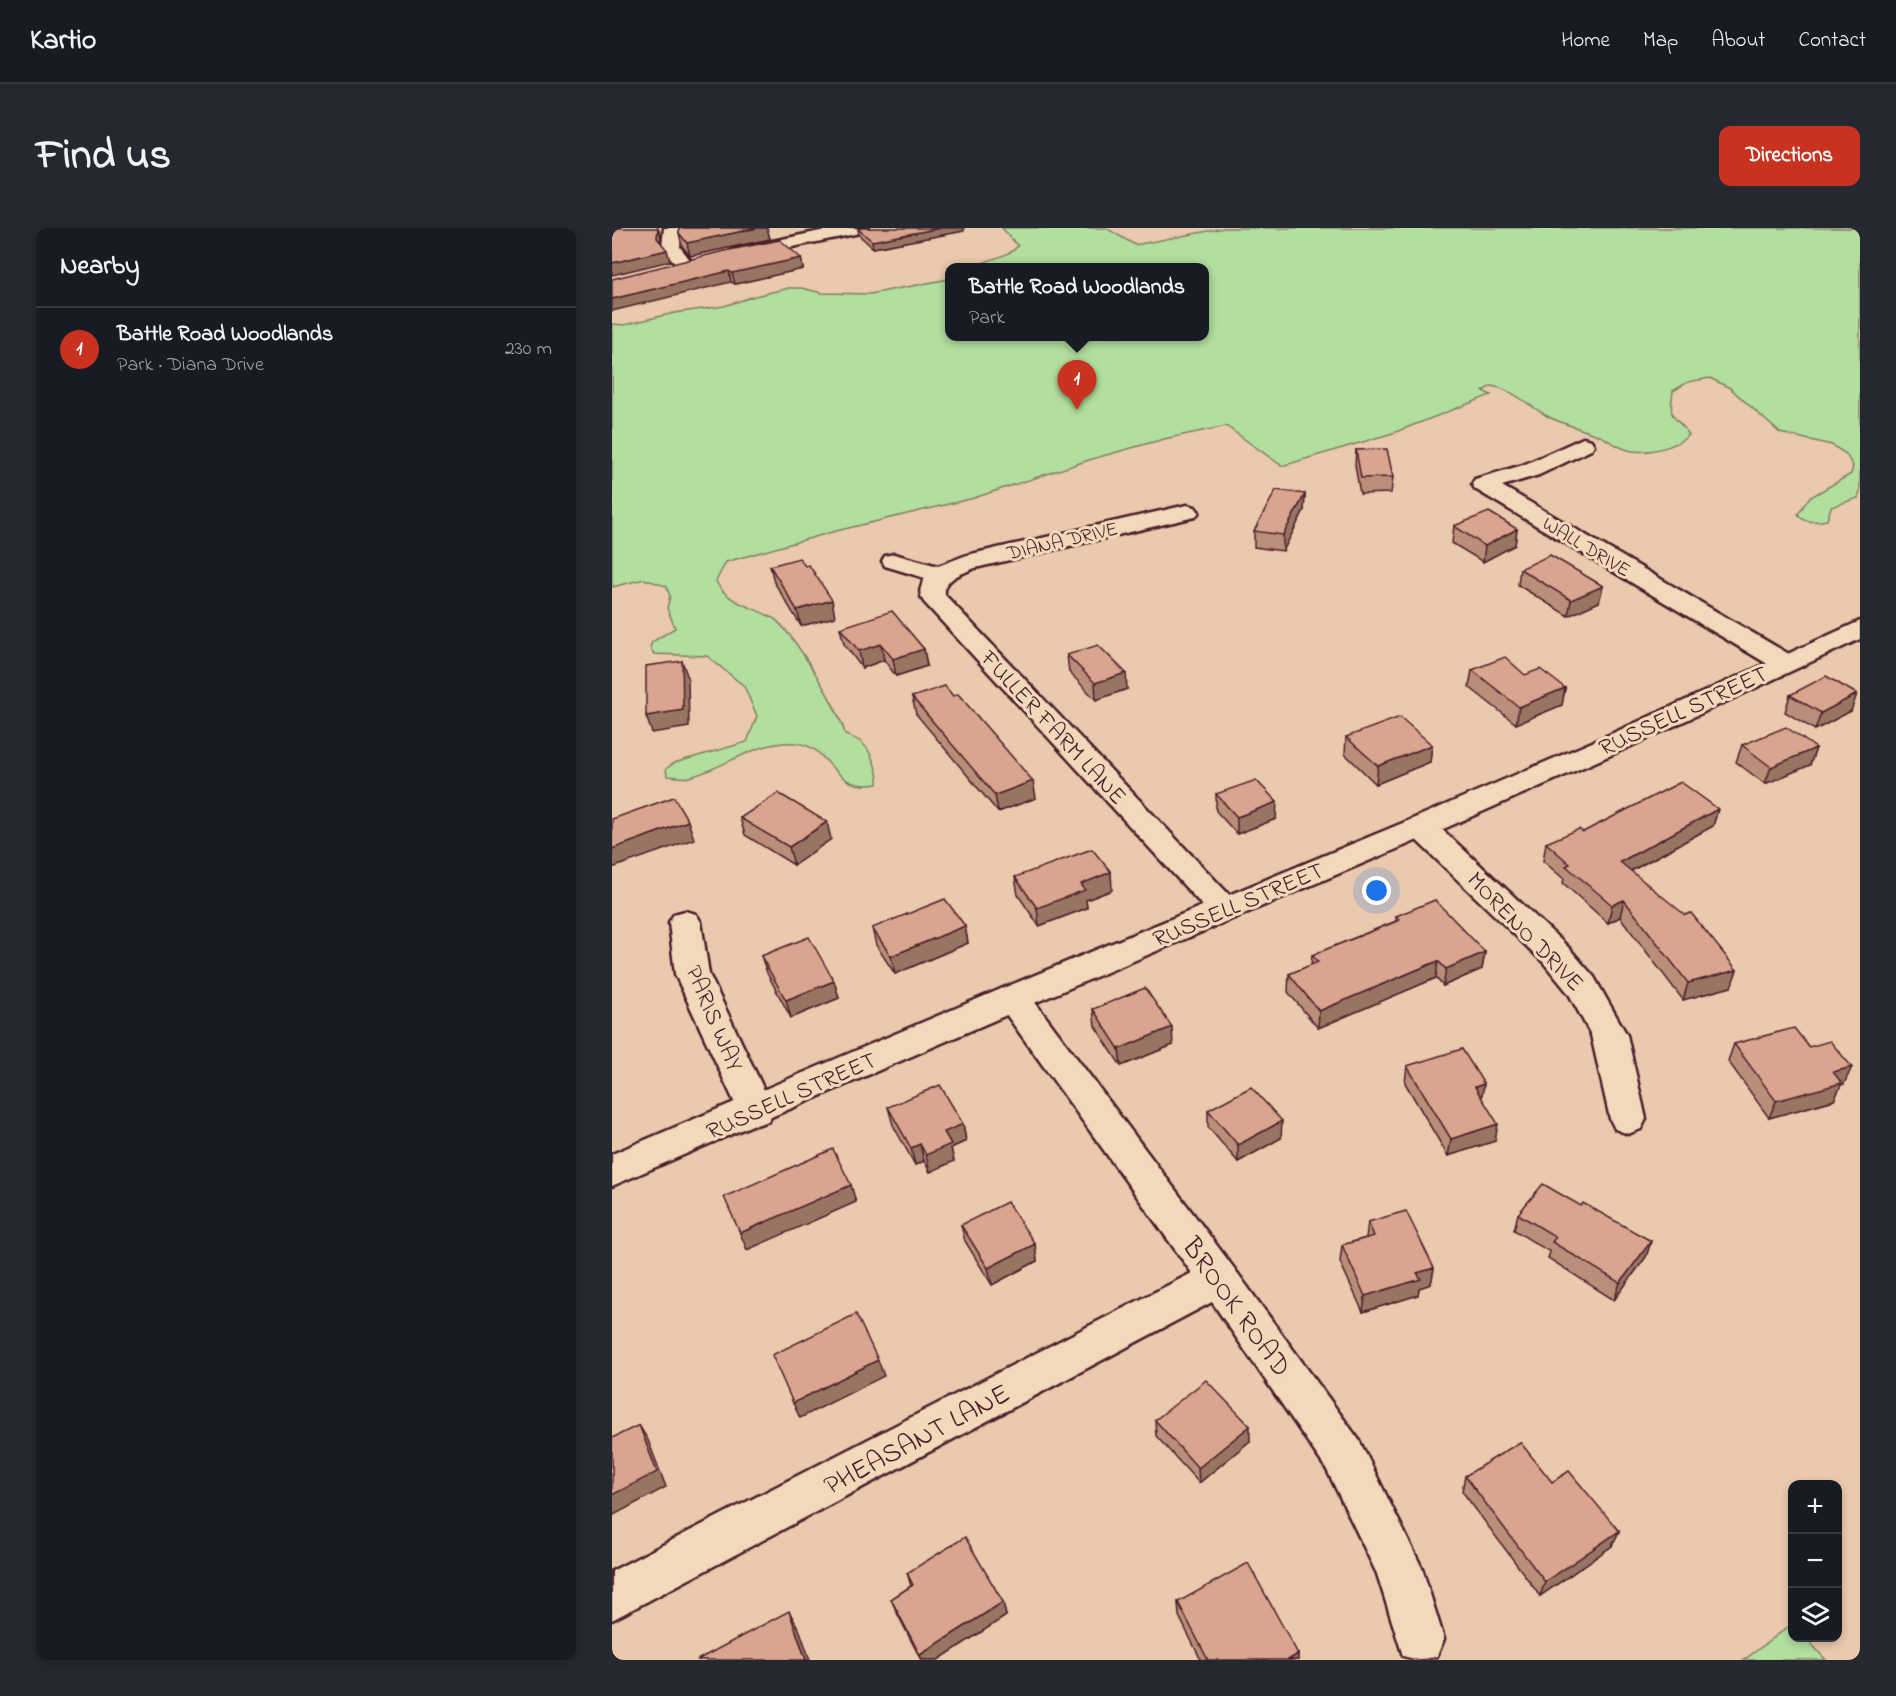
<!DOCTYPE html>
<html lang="en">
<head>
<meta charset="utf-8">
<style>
	body { margin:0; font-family:"Indie Flower",sans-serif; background:#242831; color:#f1f3f6 }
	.controls { position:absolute; right:18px; bottom:18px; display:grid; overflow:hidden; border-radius:12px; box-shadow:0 3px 9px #0003 }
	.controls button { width:54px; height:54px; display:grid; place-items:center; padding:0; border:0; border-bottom:2px solid #363941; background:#171b24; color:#f1f3f6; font:30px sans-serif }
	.you { position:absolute; left:765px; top:663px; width:21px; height:21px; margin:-15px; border:4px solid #fff; border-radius:50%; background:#1a73e8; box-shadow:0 0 0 9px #1a73e833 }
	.badge { display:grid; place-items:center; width:39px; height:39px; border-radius:50%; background:#c8321e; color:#fff; font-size:20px; font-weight:700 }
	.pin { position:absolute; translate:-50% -50px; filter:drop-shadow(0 2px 3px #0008) }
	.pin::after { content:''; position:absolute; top:32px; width:21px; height:18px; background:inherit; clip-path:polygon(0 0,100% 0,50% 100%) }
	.popup { position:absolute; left:333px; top:35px; width:264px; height:78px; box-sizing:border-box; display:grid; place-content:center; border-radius:12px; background:#171b24; filter:drop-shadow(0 2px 4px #0005); font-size:20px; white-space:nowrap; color:#9ea1a6 }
	.popup b { font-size:22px; color:#f1f3f6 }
	.popup::after { content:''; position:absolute; left:50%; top:100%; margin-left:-12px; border:12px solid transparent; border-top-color:#171b24 }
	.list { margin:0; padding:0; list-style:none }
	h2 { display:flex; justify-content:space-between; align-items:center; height:78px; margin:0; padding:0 24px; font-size:26px }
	h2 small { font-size:20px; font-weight:400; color:#9ea1a6 }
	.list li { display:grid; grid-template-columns:39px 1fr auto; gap:18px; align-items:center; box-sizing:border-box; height:84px; padding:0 24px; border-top:2px solid #363941 }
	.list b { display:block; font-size:22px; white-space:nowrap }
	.list p { margin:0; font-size:20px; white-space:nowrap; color:#9ea1a6 }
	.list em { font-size:20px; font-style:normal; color:#9ea1a6 }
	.icon { flex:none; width:33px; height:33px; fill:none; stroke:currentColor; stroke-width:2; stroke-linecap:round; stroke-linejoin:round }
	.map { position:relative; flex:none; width:1248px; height:1432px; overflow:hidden; border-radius:12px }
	header { display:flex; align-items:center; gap:36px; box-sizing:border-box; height:84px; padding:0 30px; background:#171b24; border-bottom:2px solid #363941 }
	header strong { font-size:28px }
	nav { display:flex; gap:33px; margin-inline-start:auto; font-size:21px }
	.intro { display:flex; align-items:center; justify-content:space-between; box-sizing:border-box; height:144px; padding:0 36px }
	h1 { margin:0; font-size:42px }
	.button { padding:15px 27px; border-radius:12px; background:#c8321e; color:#fff; font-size:21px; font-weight:700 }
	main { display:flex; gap:36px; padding:0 36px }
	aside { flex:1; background:#171b24; border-radius:12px; box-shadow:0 3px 9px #0003 }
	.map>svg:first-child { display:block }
	.green { fill:#b2df9e; stroke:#7e7f64; stroke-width:1.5 }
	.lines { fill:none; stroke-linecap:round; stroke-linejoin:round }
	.street-casing { stroke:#4a1f2b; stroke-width:5 }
	.secondary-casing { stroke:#4a1f2b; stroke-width:5 }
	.street { fill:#f2d9ba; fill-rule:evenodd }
	.secondary { fill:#f2d9ba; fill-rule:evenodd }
	.wall { fill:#bb8e7a; stroke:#4a1f2b; stroke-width:1.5 }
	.shaded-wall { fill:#987463; stroke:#4a1f2b; stroke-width:1.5 }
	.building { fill:#d9a58e; stroke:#4a1f2b; stroke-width:1.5 }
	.labels { text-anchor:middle; stroke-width:6; stroke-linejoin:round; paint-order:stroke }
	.far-street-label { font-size:20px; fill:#4a1f2b; stroke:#f2d9ba }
	.street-label { font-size:24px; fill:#4a1f2b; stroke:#f2d9ba }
	.near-street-label { font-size:28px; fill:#4a1f2b; stroke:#f2d9ba }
</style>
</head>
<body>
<header>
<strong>Kartio</strong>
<nav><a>Home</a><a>Map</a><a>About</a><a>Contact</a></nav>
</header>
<div class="intro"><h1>Find us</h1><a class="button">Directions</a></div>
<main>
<aside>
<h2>Nearby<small></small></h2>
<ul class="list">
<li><span class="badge">1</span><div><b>Battle Road Woodlands</b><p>Park · Diana Drive</p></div><em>230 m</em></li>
</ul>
</aside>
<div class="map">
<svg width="1248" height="1432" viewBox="0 0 1248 1432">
	<rect width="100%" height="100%" fill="#eac9ad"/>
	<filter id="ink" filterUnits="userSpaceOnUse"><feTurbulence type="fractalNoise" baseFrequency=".0167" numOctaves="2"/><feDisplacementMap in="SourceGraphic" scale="12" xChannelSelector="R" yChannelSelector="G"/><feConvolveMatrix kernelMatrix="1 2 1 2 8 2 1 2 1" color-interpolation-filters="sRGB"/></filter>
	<g filter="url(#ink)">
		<g class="green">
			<path d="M390,0H494L523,17L612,0H1248V264L1246,270L1219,279L1215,292C1205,294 1192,296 1186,286L1197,270L1239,246L1241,238L1234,226L1220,217L1168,205L1118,160L1098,150L1076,154L1061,163C1056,197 1063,184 1077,207C1064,219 1034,227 1016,222C1004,219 995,210 983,206C967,200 950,196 935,188C916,177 900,161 879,158L871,163L879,167L781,205L670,238L614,198L552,211L480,231L362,270L224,303L114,334L104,353C114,375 142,379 161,390C179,401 229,484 233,506C238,509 246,511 250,515C259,522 267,545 266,556C218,565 220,517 183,515C145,512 113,540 78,549C71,551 62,548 55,548L54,541L62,535L135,514L145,488L132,458L95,428L42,426L38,420L40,414L63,400L55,380L58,368L54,358L32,351L0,359V96L12,97L62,85L112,78L143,68L177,60H189L210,65L258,66L337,51L338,108H592V39H367L369,36C382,29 396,29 406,18Z"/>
			<polygon points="1180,1396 1180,1410 1194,1410 1214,1432 1132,1432"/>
		</g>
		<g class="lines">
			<defs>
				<g id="street">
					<polygon points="52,0 70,0 68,19 82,37 79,41 67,41 50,19"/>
					<polygon points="223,0 257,0 254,4 248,5 127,30 121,29 118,25 121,21 127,20"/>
					<polygon points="971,210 979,212 982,217 979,222 927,247 890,258 1182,429 1186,435 1182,441 1173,443 1164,441 863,261 860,256 863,251 911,237"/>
					<path d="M575,277L583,279L587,284L583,289L363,340C350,346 331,350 333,367L623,673L628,681L623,689L612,692L601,689L312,374C306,365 308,360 313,350L273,338L270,333L273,328L282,326L326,338L355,327Z"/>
					<polygon points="809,589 820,592 955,718 982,749 1015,807 1034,891 1029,901 1016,906 1003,901 998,891 979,807 957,766 931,734 798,606 794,599 798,592"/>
					<polygon points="73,683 84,686 89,694 97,746 162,883 157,893 144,897 131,893 63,746 57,694 62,686"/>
					<path d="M401,757L413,761L621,1039L747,1212L810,1340L832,1411L825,1428C813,1432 803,1432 791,1428L765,1346L715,1242L600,1074L0,1392V1343L580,1045L389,779L384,770L389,761Z"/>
				</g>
				<polygon id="secondary" points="1248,393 1248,411 1019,518 820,606 413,779 0,958 0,926 389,761 798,592 999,506"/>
			</defs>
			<use href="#street" class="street-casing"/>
			<use href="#secondary" class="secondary-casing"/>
			<use href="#street" class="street"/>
			<use href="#secondary" class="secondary"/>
		</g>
		<g class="wall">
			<polygon points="67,0 155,0 158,11 78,28 70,18 67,5"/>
			<polygon points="246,1 352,3 261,20 247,7"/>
			<polygon points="189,30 191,41 123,56 119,54 0,51"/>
			<polygon points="744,222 781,249 779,265 748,266 743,237"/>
			<polygon points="693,266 692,282 671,323 642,319 642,303"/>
			<polygon points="842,298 905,301 903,317 871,334 840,315"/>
			<polygon points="158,338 223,389 189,398 162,354"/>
			<polygon points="908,341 991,358 987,374 956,388 906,357"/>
			<polygon points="228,400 312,421 315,438 284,448 272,432 250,440 232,416"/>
			<polygon points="455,427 515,461 484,472 457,444"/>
			<polygon points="860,442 913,447 953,460 950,477 904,496 857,459"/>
			<polygon points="1178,467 1239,483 1203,502 1173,484"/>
			<polygon points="300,469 424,570 386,584 304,486"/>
			<polygon points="734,509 820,517 818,534 764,556 733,526"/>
			<polygon points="1130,517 1204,520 1198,537 1153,556 1124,534"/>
			<polygon points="604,566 664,591 625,606 604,583"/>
			<polygon points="1106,581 1101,598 1019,643 1119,759 1071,772 1008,689 996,695 951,655 952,651 931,633 934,615 971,604"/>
			<polygon points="128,590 219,611 182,637 133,607"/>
			<polygon points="403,649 500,662 474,672 475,680 427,698 406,667"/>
			<polygon points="784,688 873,724 870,741 831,758 824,750 706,800 676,764 677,746 699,737 700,727 784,693"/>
			<polygon points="353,698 356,715 283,746 264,717 260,700"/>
			<polygon points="149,728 222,753 227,770 179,790 155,745"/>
			<polygon points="481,781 561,817 509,838 483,798"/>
			<polygon points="1122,816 1197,819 1232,856 1229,857 1222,872 1157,890 1116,833"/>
			<polygon points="795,838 869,869 883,913 836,928 793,855"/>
			<polygon points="276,879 351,896 354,913 339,920 342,933 318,944 312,933 303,937 281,897"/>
			<polygon points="596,882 669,910 626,934 596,899"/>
			<polygon points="969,978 1039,1013 1034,1029 1002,1072 936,1030 938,1024 902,1002 906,986"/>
			<polygon points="756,994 822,1040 819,1056 807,1060 806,1067 751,1084 728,1034 730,1017 754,1010"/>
			<polygon points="349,997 423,1016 425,1033 380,1057 353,1013"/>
			<polygon points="543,1192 638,1213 587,1255 544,1208"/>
			<polygon points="853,1248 940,1254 1007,1303 1000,1318 928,1368 850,1263"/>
			<polygon points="295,1345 391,1374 394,1388 326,1432 309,1432 285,1385 279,1371 299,1358"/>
			<polygon points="566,1374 686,1426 686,1432 589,1432 567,1388"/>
		</g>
		<g class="shaded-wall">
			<polygon points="46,0 49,8 48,20 45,10"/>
			<polygon points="145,0 155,0 158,11 78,28 75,15"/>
			<polygon points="329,0 352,0 352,3 261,20 260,13"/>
			<polygon points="55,22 58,33 0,47 0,35"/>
			<polygon points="189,30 191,41 123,56 120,45"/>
			<polygon points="117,43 119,54 0,83 0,71"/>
			<polygon points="693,266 692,282 671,323 671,307"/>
			<polygon points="905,301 903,317 871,334 873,318"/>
			<polygon points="991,358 987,374 956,388 959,372"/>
			<polygon points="220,372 223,389 189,398 185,382"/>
			<polygon points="269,416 272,432 250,440 247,423"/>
			<polygon points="312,421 315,438 284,448 281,431"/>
			<polygon points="70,433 76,450 77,499 40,505 34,488"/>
			<polygon points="514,445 515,461 484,472 483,455"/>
			<polygon points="953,460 950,477 904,496 907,479"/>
			<polygon points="1245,466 1239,483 1203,502 1209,485"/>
			<polygon points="820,517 818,534 764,556 766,538"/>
			<polygon points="1204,520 1198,537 1153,556 1159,539"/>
			<polygon points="421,553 424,570 386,584 383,567"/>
			<polygon points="665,574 664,591 625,606 625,589"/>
			<polygon points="1106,581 1101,598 1004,651 1008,634"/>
			<polygon points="76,593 82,611 0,640 0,621"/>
			<polygon points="215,594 219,611 182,637 177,619"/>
			<polygon points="499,644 500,662 474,672 475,680 427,698 425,680 469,656"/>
			<polygon points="1012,672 1008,689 996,695 1000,677"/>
			<polygon points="353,698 356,715 283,746 279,728"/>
			<polygon points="873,724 870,741 831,758 834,741"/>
			<polygon points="826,733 824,750 706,800 707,783"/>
			<polygon points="1125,742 1119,759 1071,772 1076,755"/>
			<polygon points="222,753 227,770 179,790 174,772"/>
			<polygon points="560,799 561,817 509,838 507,821"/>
			<polygon points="1240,839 1232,856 1229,857 1222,872 1157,890 1164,873 1221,844"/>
			<polygon points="872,856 869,873 863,859"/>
			<polygon points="670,893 669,910 626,934 626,917"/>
			<polygon points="351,896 354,913 339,920 342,933 318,944 314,927 332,904"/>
			<polygon points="886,896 883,913 836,928 839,911"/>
			<polygon points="308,916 312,933 303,937 299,920"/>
			<polygon points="239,957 244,974 135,1022 128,1005"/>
			<polygon points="1039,1013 1034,1029 1002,1072 1008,1055"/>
			<polygon points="423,1016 425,1033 380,1057 376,1040"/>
			<polygon points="822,1040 819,1056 807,1060 806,1067 751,1084 753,1068 805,1045"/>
			<polygon points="266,1132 272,1148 188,1190 181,1175"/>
			<polygon points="27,1197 36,1212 54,1259 0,1288 0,1267"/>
			<polygon points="638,1198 638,1213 587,1255 586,1240"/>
			<polygon points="1007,1303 1000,1318 928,1368 933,1354"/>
			<polygon points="391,1374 394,1388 326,1432 310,1432 308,1427"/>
			<polygon points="177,1383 188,1403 198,1432 194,1432"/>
			<polygon points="686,1426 686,1432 676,1432"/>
		</g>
		<g class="building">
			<polygon points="0,0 46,0 45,10 55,22 0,35"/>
			<polygon points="67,0 145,0 75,15 67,5"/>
			<polygon points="249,0 329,0 260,13 246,1"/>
			<polygon points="168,12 189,30 120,45 117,43 0,71 0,51 112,23"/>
			<polygon points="775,221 781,249 749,250 744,222"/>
			<polygon points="664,262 693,266 671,307 642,303"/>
			<polygon points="877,284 905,301 873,318 842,298"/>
			<polygon points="938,327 991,358 959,372 908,341"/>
			<polygon points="187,330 193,338 197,337 220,372 185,382 158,338"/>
			<polygon points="280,383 312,421 281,431 269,416 247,423 228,400"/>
			<polygon points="486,417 514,445 483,455 455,427"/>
			<polygon points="893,429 913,447 928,441 953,460 907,479 860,442"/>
			<polygon points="70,433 71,482 34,488 34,438"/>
			<polygon points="1214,448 1245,466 1209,485 1178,467"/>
			<polygon points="333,458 341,468 346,466 421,553 383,567 300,469"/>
			<polygon points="788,489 820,517 766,538 734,509"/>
			<polygon points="1174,499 1204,520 1159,539 1130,517"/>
			<polygon points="644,552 665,574 625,589 604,566"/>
			<polygon points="1069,554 1106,581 1008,634 1073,687 1079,685 1125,742 1076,755 1012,672 1000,677 954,638 958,636 934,615 967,601 971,604"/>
			<polygon points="166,565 215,594 177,619 128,590"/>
			<polygon points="62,569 76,593 0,621 0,591"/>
			<polygon points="480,621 499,644 469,656 473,662 425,680 403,649"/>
			<polygon points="333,671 353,698 279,728 260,700"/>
			<polygon points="823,672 873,724 834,741 826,733 707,783 677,746 706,734 700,727 788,692 784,688"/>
			<polygon points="197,709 222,753 174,772 149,728"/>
			<polygon points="533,760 560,799 507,821 481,781"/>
			<polygon points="1182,800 1197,819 1218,813 1240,839 1221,844 1230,855 1164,873 1122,816"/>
			<polygon points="850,821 872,856 863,859 886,896 839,911 795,838"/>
			<polygon points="328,857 351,896 332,904 339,916 314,927 308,916 299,920 276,879"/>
			<polygon points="639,859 670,893 626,917 596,882"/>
			<polygon points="221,921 239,957 128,1005 112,969"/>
			<polygon points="931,956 969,978 971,975 1039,1013 1008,1055 940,1014 944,1009 906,986"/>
			<polygon points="395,974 423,1016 376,1040 349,997"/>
			<polygon points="794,983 822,1040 805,1045 809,1051 753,1068 730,1017 762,1008 756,994"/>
			<polygon points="244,1086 266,1132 181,1175 160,1127"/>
			<polygon points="594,1152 638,1198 586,1240 543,1192"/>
			<polygon points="27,1197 45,1244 0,1267 0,1210"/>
			<polygon points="908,1214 940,1254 957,1243 1007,1303 933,1354 853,1248"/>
			<polygon points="353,1309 391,1374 308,1427 279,1371 301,1357 295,1345"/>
			<polygon points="636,1335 686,1426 676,1432 596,1432 566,1374"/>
			<polygon points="177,1383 194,1432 85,1432"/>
		</g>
	</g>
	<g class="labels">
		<g class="far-street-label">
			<text transform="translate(450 312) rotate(-13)" y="7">DIANA DRIVE</text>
			<text transform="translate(975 318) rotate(31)" y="7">WALL DRIVE</text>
		</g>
		<g class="street-label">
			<text transform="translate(1071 482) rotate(-25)" y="8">RUSSELL STREET</text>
			<text transform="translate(442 499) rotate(47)" y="8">FULLER FARM LANE</text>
			<text transform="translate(626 676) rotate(-23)" y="8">RUSSELL STREET</text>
			<text transform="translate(914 703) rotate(46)" y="8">MORENO DRIVE</text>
			<text transform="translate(103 790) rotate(67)" y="8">PARIS WAY</text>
			<text transform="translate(179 867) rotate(-24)" y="8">RUSSELL STREET</text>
		</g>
		<g class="near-street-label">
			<text transform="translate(626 1078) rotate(54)" y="10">BROOK ROAD</text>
			<text transform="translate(304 1210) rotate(-28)" y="10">PHEASANT LANE</text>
		</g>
	</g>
</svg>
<div class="controls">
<button>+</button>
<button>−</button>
<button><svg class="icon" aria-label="layers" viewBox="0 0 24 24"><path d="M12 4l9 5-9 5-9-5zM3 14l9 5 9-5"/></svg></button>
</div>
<div class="you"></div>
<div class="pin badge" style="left:465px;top:182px">1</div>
<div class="popup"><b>Battle Road Woodlands</b>Park</div>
</div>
</main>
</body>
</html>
